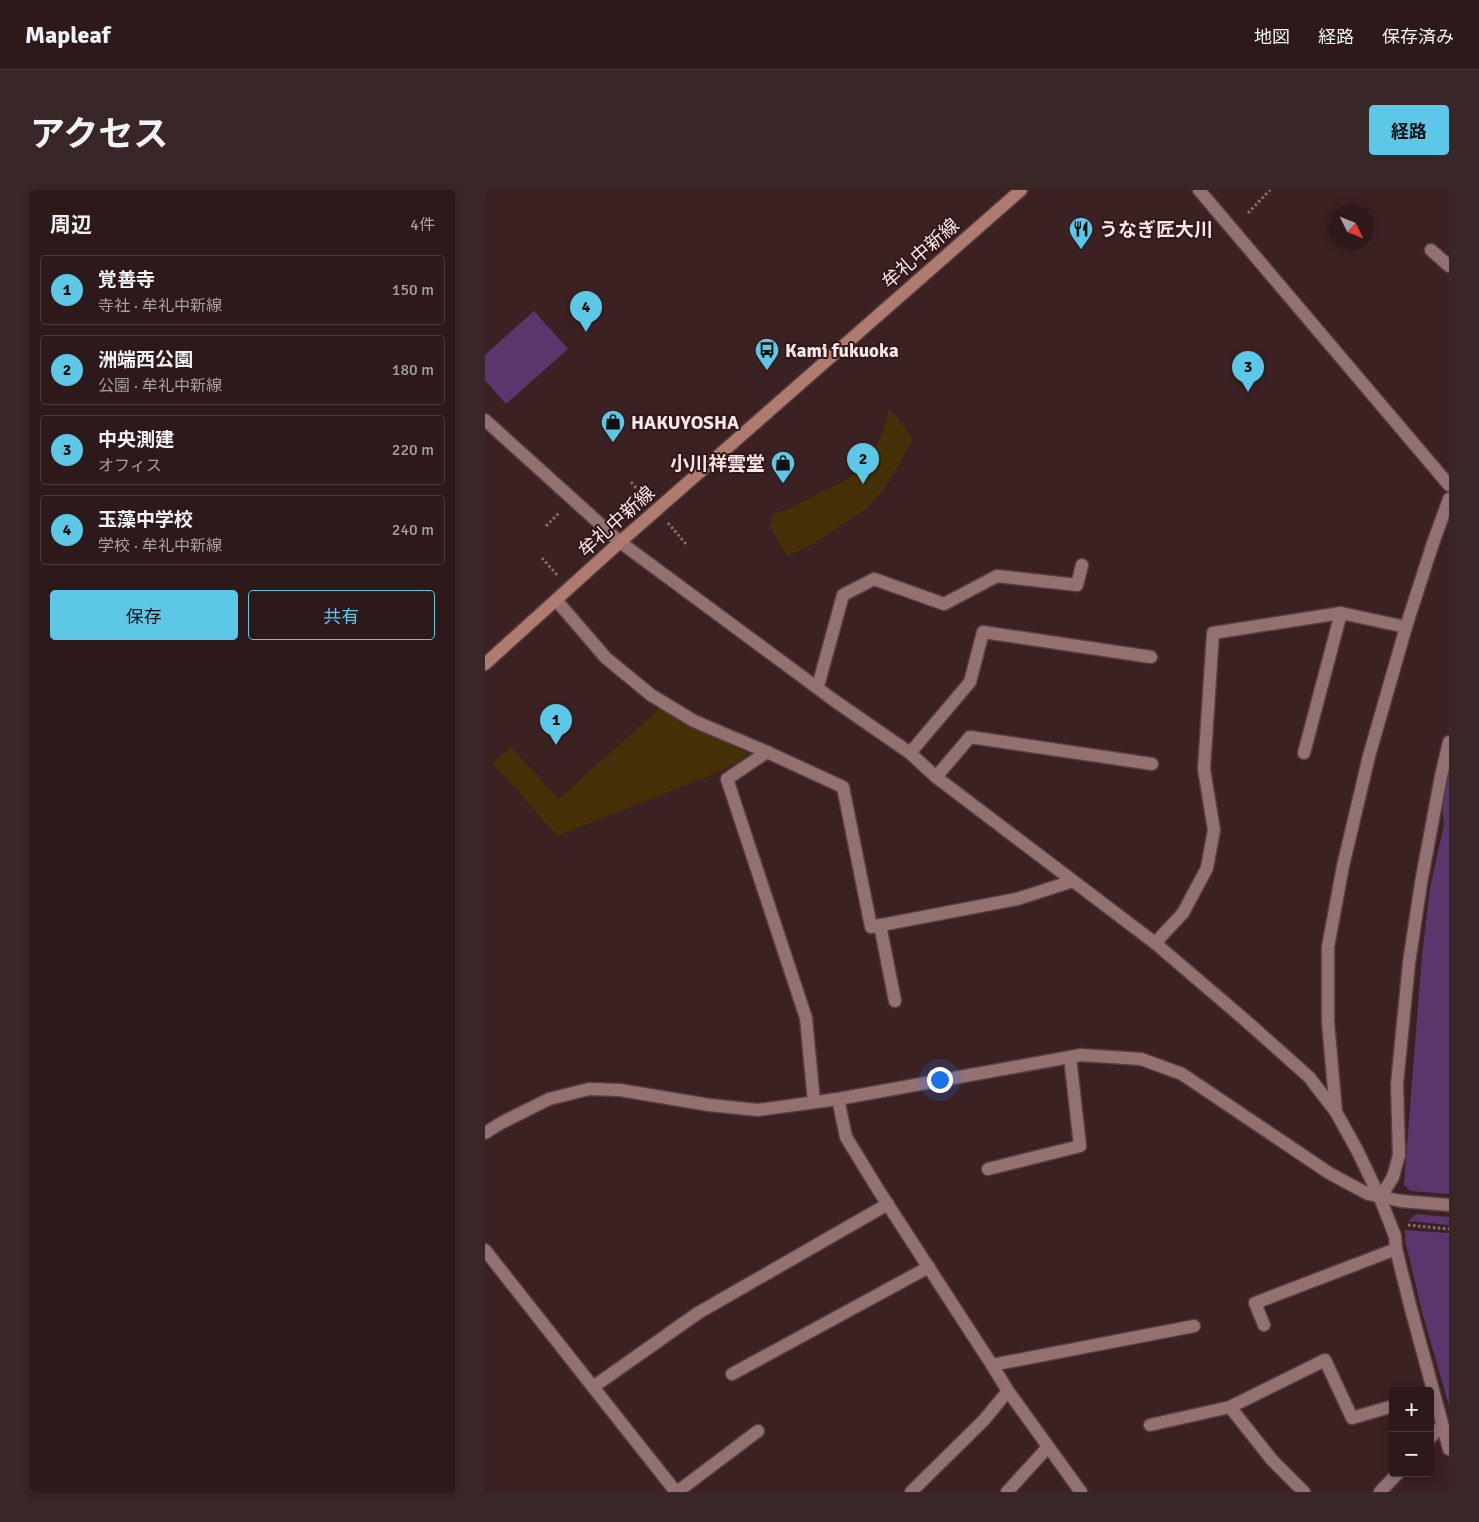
<!DOCTYPE html>
<html lang="ja">
<head>
<meta charset="utf-8">
<style>
	body { margin:0; font-family:Signika,"Noto Sans JP",sans-serif; background:#392627; color:#f1f3f6 }
	.controls { position:absolute; right:15px; bottom:15px; display:grid; overflow:hidden; border-radius:5px; box-shadow:0 2px 8px #0003 }
	.controls button { width:45px; height:45px; display:grid; place-items:center; padding:0; border:0; border-bottom:1px solid #483839; background:#2d191a; color:#f1f3f6; font:25px sans-serif }
	.compass { position:absolute; left:844px; top:15px; width:45px; height:45px; border-radius:50%; background:#2d191a; box-shadow:0 2px 8px #0003; rotate:133deg }
	.you { position:absolute; left:454px; top:889px; width:18px; height:18px; margin:-12px; border:4px solid #fff; border-radius:50%; background:#1a73e8; box-shadow:0 0 0 8px #1a73e833 }
	.badge { display:grid; place-items:center; width:32px; height:32px; border-radius:50%; background:#5cc7e7; color:#111; font-size:16px; font-weight:700 }
	.pin { position:absolute; translate:-50% -41px; filter:drop-shadow(0 1px 2px #0008) }
	.pin::after { content:''; position:absolute; top:26px; width:18px; height:15px; background:inherit; clip-path:polygon(0 0,100% 0,50% 100%) }
	.list { margin:0; padding:0; list-style:none }
	h2 { display:flex; justify-content:space-between; align-items:center; height:65px; margin:0; padding:0 20px; font-size:21px }
	h2 small { font-size:16px; font-weight:400; color:#a7a0a2 }
	.list li { display:grid; grid-template-columns:32px 1fr auto; gap:15px; align-items:center; box-sizing:border-box; height:70px; margin:0 10px 10px; padding:0 10px; border:1px solid #483839; border-radius:5px }
	.list b { display:block; font-size:19px; white-space:nowrap }
	.list p { margin:0; font-size:16px; white-space:nowrap; color:#a7a0a2 }
	.list em { font-size:16px; font-style:normal; color:#a7a0a2 }
	.actions { display:flex; gap:10px; padding:15px 20px }
	.actions a { flex:1; padding:11px 0; border:1px solid #5cc7e7; border-radius:5px; text-align:center; font-size:18px; color:#5cc7e7 }
	.actions .main { background:#5cc7e7; color:#111 }
	.map { position:relative; flex:none; width:964px; height:1302px; overflow:hidden; border-radius:5px }
	header { display:flex; align-items:center; gap:30px; box-sizing:border-box; height:70px; padding:0 25px; background:#2d191a; border-bottom:1px solid #483839 }
	header strong { font-size:24px }
	nav { display:flex; gap:28px; margin-inline-start:auto; font-size:18px }
	.intro { display:flex; align-items:center; justify-content:space-between; box-sizing:border-box; height:120px; padding:0 30px }
	h1 { margin:0; font-size:35px }
	.button { padding:12px 22px; border-radius:5px; background:#5cc7e7; color:#111; font-size:18px; font-weight:700 }
	main { display:flex; gap:30px; padding:0 30px }
	aside { flex:1; background:#2d191a; border-radius:5px; box-shadow:0 2px 8px #0003 }
	.map>svg:first-child { display:block }
	.green { fill:#463008 }
	.water { fill:#5a366d }
	.pier { fill:#3c2123 }
	.lines { fill:none; stroke-linecap:round; stroke-linejoin:round }
	.minor-casing { stroke:#563e41; stroke-width:15 }
	.tertiary-casing { stroke:#563e41; stroke-width:15 }
	.secondary-casing { stroke:#563e41; stroke-width:15 }
	.path { stroke:#866e6f; stroke-width:3; stroke-dasharray:2.5 2.5; stroke-linecap:butt }
	.minor { stroke:#937173; stroke-width:12 }
	.tertiary { stroke:#937173; stroke-width:12 }
	.secondary { stroke:#af7b6e; stroke-width:12 }
	.labels { text-anchor:middle; stroke-width:4; stroke-linejoin:round; paint-order:stroke }
	.poi-label { font-size:19px; font-weight:bold; fill:#fae6e7; stroke:#32171a; text-anchor:start }
	.street-label { font-size:19px; fill:#fae6e7; stroke:#32171a }
</style>
</head>
<body>
<header>
<strong>Mapleaf</strong>
<nav><a>地図</a><a>経路</a><a>保存済み</a></nav>
</header>
<div class="intro"><h1>アクセス</h1><a class="button">経路</a></div>
<main>
<aside>
<h2>周辺<small>4件</small></h2>
<ul class="list">
<li><span class="badge">1</span><div><b>覚善寺</b><p>寺社 · 牟礼中新線</p></div><em>150 m</em></li>
<li><span class="badge">2</span><div><b>洲端西公園</b><p>公園 · 牟礼中新線</p></div><em>180 m</em></li>
<li><span class="badge">3</span><div><b>中央測建</b><p>オフィス</p></div><em>220 m</em></li>
<li><span class="badge">4</span><div><b>玉藻中学校</b><p>学校 · 牟礼中新線</p></div><em>240 m</em></li>
</ul>
<div class="actions"><a class="main">保存</a><a>共有</a></div>
</aside>
<div class="map">
<svg width="964" height="1302" viewBox="0 0 964 1302">
	<rect width="100%" height="100%" fill="#3c2123"/>
	<g class="green">
		<polygon points="404,220 413,228 428,250 400,298 381,319 328,354 302,366 284,335 289,323 304,319 361,290 375,279 396,247"/>
		<polygon points="174,519 263,563 255,571 227,585 72,646 8,573 26,557 74,609"/>
	</g>
	<g class="water">
		<polygon points="49,121 83,159 21,214 0,190 0,165"/>
		<polygon points="964,579 964,1216 937,1122 920,1050 919,993 937,765 945,698 959,634 957,615"/>
	</g>
	<polygon class="pier" points="916,993 926,1001 964,1004 964,1027 931,1024 923,1031 964,1035 964,1043 918,1040"/>
	<g class="lines">
		<defs>
			<g id="minor">
				<polyline points="946,60 964,76"/>
				<polyline points="135,352 350,511 425,563 451,587 670,753 760,830 824,887 851,922 872,960 895,1008 910,1046 911,1059 926,1119 964,1259"/>
				<polyline points="71,410 121,468 166,505 209,531 282,562 358,597 386,737 532,709 588,691"/>
				<polyline points="333,496 358,405 389,389 459,414 512,386 592,395 597,375"/>
				<polyline points="282,562 242,589 321,828 329,912"/>
				<polyline points="425,563 485,492 498,442 666,467"/>
				<polyline points="819,563 856,423"/>
				<polyline points="451,587 485,547 667,574"/>
				<polyline points="395,735 410,811"/>
				<polyline points="670,753 698,723 722,678 729,640 719,579 728,443 856,423 921,437"/>
				<polyline points="353,909 361,947 394,1001 507,1175 523,1201 596,1302"/>
				<polyline points="851,922 843,832 843,757 858,676 884,566 921,437 948,353 964,309"/>
				<polyline points="0,943 16,933 64,909 104,899 135,900 224,915 273,920 353,909 596,865 656,869 697,884 844,983 883,1004 916,1011 964,1015"/>
				<polyline points="503,979 595,956 585,867"/>
				<polyline points="895,1008 908,987 914,965 912,894 924,773 936,693 956,586 964,552"/>
				<polyline points="0,1060 108,1197"/>
				<polyline points="779,1135 770,1113 911,1059"/>
				<polyline points="507,1175 709,1136"/>
				<polyline points="247,1184 444,1077"/>
				<polyline points="745,1217 840,1170 867,1228 908,1216"/>
				<polyline points="665,1235 745,1217 787,1270 819,1302"/>
				<polyline points="945,1248 957,1235"/>
				<polyline points="191,1302 108,1197 213,1123 403,1014"/>
				<polyline points="192,1302 273,1241"/>
				<polyline points="426,1302 499,1230 523,1201"/>
				<polyline points="522,1302 563,1257"/>
				<polyline points="895,1302 913,1283"/>
			</g>
			<g id="tertiary">
				<polyline points="714,0 964,295"/>
				<polyline points="0,230 135,352"/>
			</g>
			<polyline id="secondary" points="0,474 135,352 536,0"/>
		</defs>
		<use href="#minor" class="minor-casing"/>
		<use href="#tertiary" class="tertiary-casing"/>
		<use href="#secondary" class="secondary-casing"/>
		<g class="path">
			<polyline points="763,23 785,0"/>
			<polyline points="146,292 160,308"/>
			<polyline points="183,333 201,354"/>
			<polyline points="61,336 75,322"/>
			<polyline points="57,368 73,386"/>
			<polyline points="923,1035 964,1039"/>
		</g>
		<use href="#minor" class="minor"/>
		<use href="#tertiary" class="tertiary"/>
		<use href="#secondary" class="secondary"/>
	</g>
	<defs>
		<symbol id="restaurant-pin" viewBox="-11 -11 22 30"><path d="M0 17L-7.5 6A9.5 9.5 0 1 1 7.5 6Z" fill="#5cc7e7" stroke="#32171a"/><path d="M-5-6h1v4h1v-4h1v4h1v-4h1v5L-1.5 .5V6h-2V.5L-5-1ZM5-6V6H3V1.5H1.5Q1.5-4 5-6Z" fill="#111"/></symbol>
		<symbol id="bus-pin" viewBox="-11 -11 22 30"><path d="M0 17L-7.5 6A9.5 9.5 0 1 1 7.5 6Z" fill="#5cc7e7" stroke="#32171a"/><path d="M-5-6H5V4H4V6H2V4H-2V6H-4V4H-5ZM-3.5-4V0h7V-4ZM-3.5 1.2v1.5H-2V1.2ZM2 1.2v1.5H3.5V1.2Z" fill="#111"/></symbol>
		<symbol id="shop-pin" viewBox="-11 -11 22 30"><path d="M0 17L-7.5 6A9.5 9.5 0 1 1 7.5 6Z" fill="#5cc7e7" stroke="#32171a"/><path d="M-5-2.5h2.3a2.7 3.5 0 0 1 5.4 0H5L5.5 6h-11ZM-1.5-2.5h3a1.5 2.3 0 0 0-3 0Z" fill="#111"/></symbol>
	</defs>
	<g fill-rule="evenodd">
		<use href="#restaurant-pin" x="582" y="25" width="28" height="38"/>
		<use href="#bus-pin" x="268" y="146" width="28" height="38"/>
		<use href="#shop-pin" x="114" y="218" width="28" height="38"/>
		<use href="#shop-pin" x="284" y="259" width="28" height="38"/>
	</g>
	<g class="labels">
		<g class="poi-label">
			<text x="614" y="46">うなぎ匠大川</text>
			<text x="300" y="167">Kami fukuoka</text>
			<text x="146" y="239">HAKUYOSHA</text>
			<text x="280" y="280" text-anchor="end">小川祥雲堂</text>
		</g>
		<g class="street-label">
			<text transform="translate(435 63) rotate(-41)" y="7">牟礼中新線</text>
			<text transform="translate(131 331) rotate(-42)" y="7">牟礼中新線</text>
		</g>
	</g>
</svg>
<div class="controls">
<button>+</button>
<button>−</button>
</div>
<svg class="compass" viewBox="-18 -18 36 36"><path d="M0-13l5 13h-10z" fill="#e53935"/><path d="M0 13l5-13h-10z" fill="#a7a0a2"/></svg>
<div class="you"></div>
<div class="pin badge" style="left:71px;top:555px">1</div>
<div class="pin badge" style="left:378px;top:294px">2</div>
<div class="pin badge" style="left:763px;top:202px">3</div>
<div class="pin badge" style="left:101px;top:142px">4</div>
</div>
</main>
</body>
</html>
